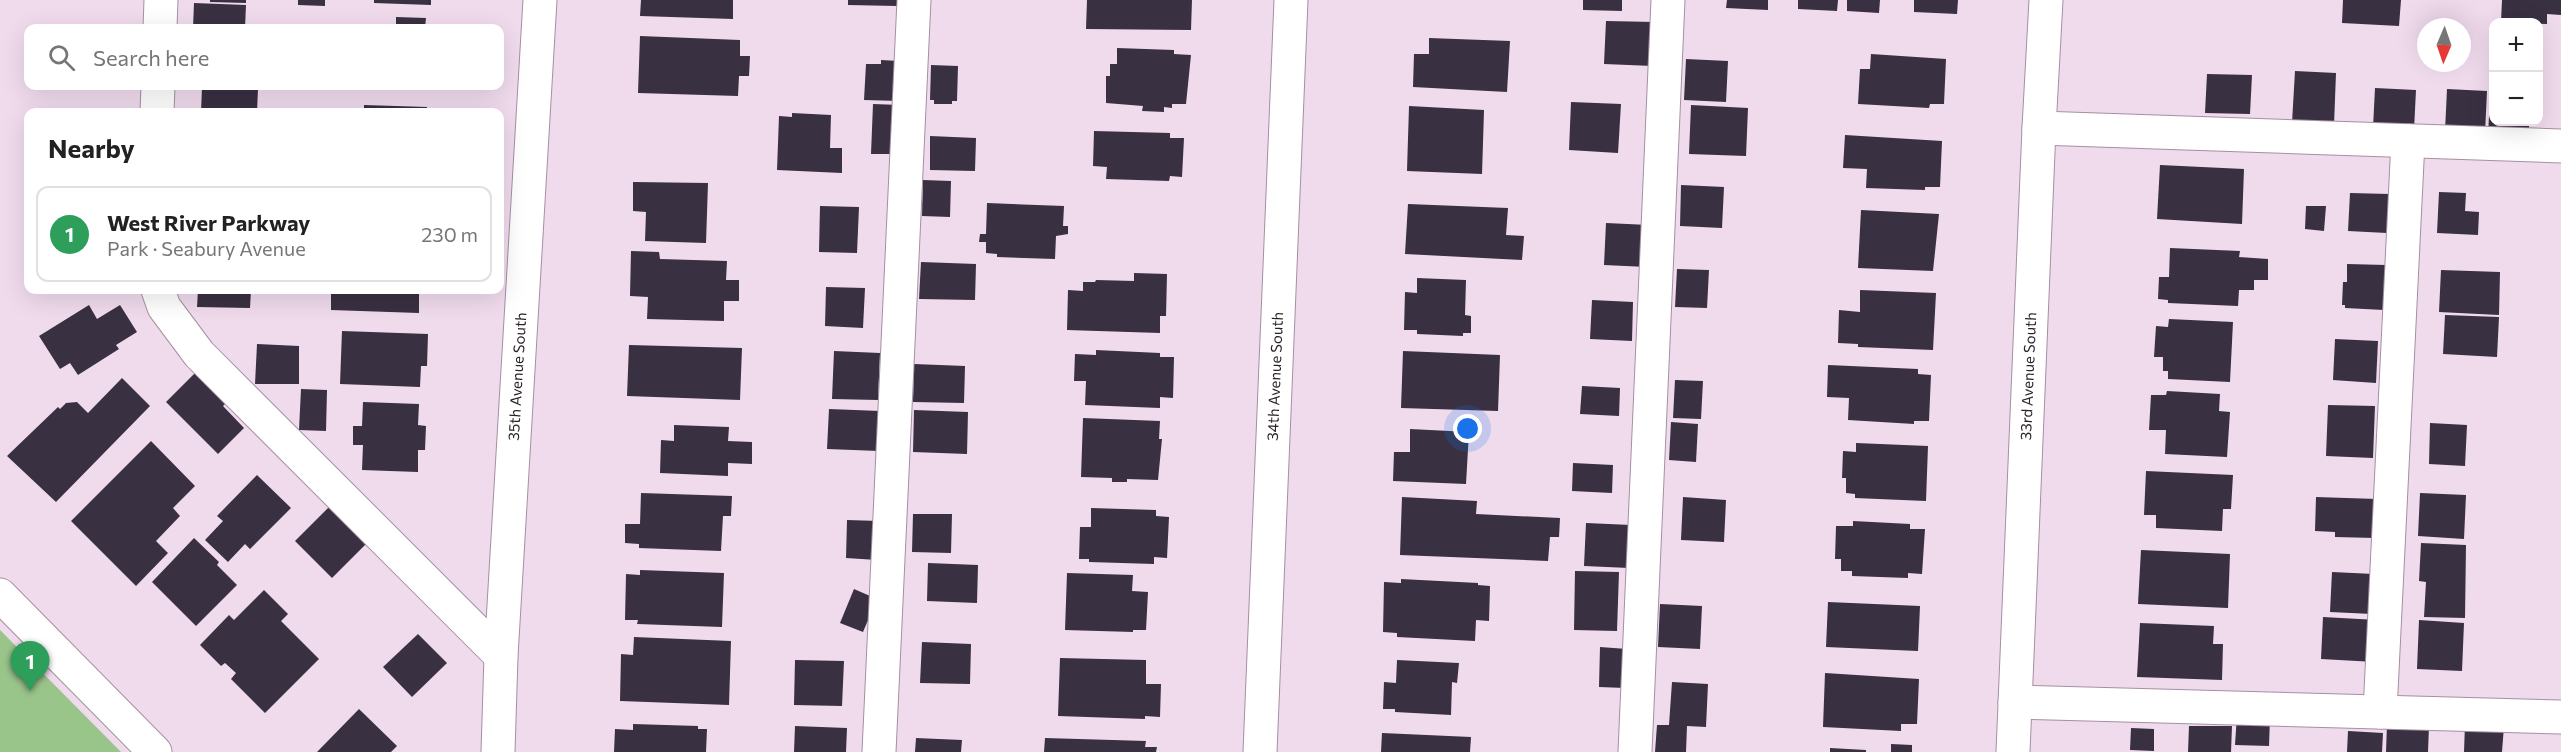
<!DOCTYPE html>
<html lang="en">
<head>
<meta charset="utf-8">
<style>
	body { margin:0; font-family:Commissioner,sans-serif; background:#f6f6f6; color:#222 }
	.controls { position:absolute; right:18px; top:18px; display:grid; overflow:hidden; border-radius:12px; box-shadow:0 6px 24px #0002 }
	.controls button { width:54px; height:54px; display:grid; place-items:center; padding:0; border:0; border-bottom:2px solid #e0e0e0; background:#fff; color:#222; font:30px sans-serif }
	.compass { position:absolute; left:2417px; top:18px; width:54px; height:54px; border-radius:50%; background:#fff; box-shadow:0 6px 24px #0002; rotate:182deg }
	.you { position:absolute; left:1468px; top:429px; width:21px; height:21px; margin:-15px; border:4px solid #fff; border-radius:50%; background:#1a73e8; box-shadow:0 0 0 9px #1a73e833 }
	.badge { display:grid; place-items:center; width:39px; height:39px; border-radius:50%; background:#d93025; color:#fff; font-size:20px; font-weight:700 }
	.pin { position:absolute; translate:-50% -50px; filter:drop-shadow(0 2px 3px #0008) }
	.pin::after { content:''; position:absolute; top:32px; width:21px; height:18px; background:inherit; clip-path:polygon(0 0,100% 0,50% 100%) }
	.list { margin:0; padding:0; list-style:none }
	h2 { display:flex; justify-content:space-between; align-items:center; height:78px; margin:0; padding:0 24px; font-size:26px }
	h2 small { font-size:20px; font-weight:400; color:#767676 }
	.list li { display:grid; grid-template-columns:39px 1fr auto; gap:18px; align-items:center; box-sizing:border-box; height:96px; margin:0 12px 12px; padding:0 12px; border:2px solid #e0e0e0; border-radius:12px }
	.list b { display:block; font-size:22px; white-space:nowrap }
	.list p { margin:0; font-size:20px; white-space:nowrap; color:#767676 }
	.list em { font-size:20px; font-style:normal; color:#767676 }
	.icon { flex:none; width:33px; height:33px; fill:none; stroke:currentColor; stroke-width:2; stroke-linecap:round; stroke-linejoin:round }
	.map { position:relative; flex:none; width:2561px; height:752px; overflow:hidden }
	.search { position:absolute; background:#fff; box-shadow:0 6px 24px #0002; left:24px; top:24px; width:480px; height:66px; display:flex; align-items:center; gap:15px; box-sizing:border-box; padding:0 21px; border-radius:12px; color:#767676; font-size:22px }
	.panel { position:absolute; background:#fff; box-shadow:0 6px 24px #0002; left:24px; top:108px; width:480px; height:186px; border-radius:12px }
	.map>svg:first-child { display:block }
	.green { fill:#99c48a }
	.building { fill:#393042 }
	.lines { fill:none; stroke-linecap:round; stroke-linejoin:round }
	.minor-casing { stroke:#a490a1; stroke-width:35 }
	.minor { stroke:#fff; stroke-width:33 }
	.labels { text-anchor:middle; stroke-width:6; stroke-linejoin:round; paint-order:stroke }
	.street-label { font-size:15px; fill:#2b232a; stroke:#fff }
</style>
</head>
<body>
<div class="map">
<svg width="2561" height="752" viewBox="0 0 2561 752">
	<rect width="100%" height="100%" fill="#f0dbed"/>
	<polygon class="green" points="0,630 121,752 0,752"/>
	<g class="building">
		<polygon points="210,0 246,0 246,3 210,2"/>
		<polygon points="298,0 325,0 325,6 298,5"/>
		<polygon points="374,0 431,0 431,5 374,3"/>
		<polygon points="641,0 733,0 733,19 640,16"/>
		<polygon points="848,0 898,0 897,6 848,5"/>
		<polygon points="1087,0 1192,0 1191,30 1086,29"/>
		<polygon points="1583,0 1622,0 1622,11 1583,10"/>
		<polygon points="1727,0 1768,0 1768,10 1726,8"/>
		<polygon points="1798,0 1838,0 1837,11 1798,9"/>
		<polygon points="1847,0 1880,0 1879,13 1847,11"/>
		<polygon points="1914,0 1958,0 1957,14 1914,12"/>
		<polygon points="2343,0 2401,0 2399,26 2342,23"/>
		<polygon points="2502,0 2561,0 2561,15 2547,14 2547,24 2501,22"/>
		<polygon points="194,3 246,5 245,28 193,28"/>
		<polygon points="396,17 426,18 425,28 396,28"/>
		<polygon points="1606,21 1655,22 1653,66 1604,64"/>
		<polygon points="640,36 740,40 740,56 750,56 749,76 739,76 738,96 638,93"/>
		<polygon points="1429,38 1510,41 1507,92 1413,87 1414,54 1429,54"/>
		<polygon points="1117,48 1174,50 1174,54 1191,55 1186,104 1172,104 1172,108 1164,107 1164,112 1142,111 1143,106 1106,103 1106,76 1110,76 1110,64 1117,64"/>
		<polygon points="1871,54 1946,59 1944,104 1930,104 1929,108 1858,104 1860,69 1870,69"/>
		<polygon points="1686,59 1728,61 1726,102 1684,100"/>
		<polygon points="881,60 899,61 900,101 864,100 866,64 881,64"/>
		<polygon points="931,65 958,66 957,101 952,101 952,104 934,104 934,100 930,100"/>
		<polygon points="2295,71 2336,73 2334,125 2292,123"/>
		<polygon points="2207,74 2252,75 2250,114 2205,113"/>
		<polygon points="202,87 258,89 257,112 201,112"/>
		<polygon points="2375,88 2416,90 2414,130 2373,128"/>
		<polygon points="2447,89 2487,91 2485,133 2445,131"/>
		<polygon points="2490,96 2494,96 2494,122 2529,122 2529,138 2488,136"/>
		<polygon points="1571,102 1621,104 1618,153 1569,150"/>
		<polygon points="873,104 900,105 899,154 871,154"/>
		<polygon points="364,105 427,107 427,112 364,112"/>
		<polygon points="1691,105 1748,108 1746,156 1689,154"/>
		<polygon points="1409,106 1484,110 1482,174 1407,171"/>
		<polygon points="792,113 831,115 830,148 842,148 842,173 777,170 779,116 792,117"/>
		<polygon points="1094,131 1170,133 1170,138 1184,138 1182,177 1170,176 1169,181 1106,179 1107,167 1093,166"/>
		<polygon points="1845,135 1942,141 1940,187 1925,187 1925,190 1866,188 1867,169 1843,168"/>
		<polygon points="930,136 976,138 975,171 930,170"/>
		<polygon points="2160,165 2244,169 2242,224 2157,219"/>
		<polygon points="923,180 951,181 950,217 922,216"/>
		<polygon points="633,182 708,183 706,243 645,241 646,212 633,211"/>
		<polygon points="1681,185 1724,187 1722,228 1680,226"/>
		<polygon points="2439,192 2466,193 2465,211 2479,212 2478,235 2437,233"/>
		<polygon points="2350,193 2389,194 2387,233 2348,231"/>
		<polygon points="987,203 1064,206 1063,226 1068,226 1068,234 1056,236 1055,259 997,257 997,254 986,253 986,242 979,242 980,234 986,234"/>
		<polygon points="1408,204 1508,208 1506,235 1524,236 1522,260 1405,254"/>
		<polygon points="820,206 859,207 857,253 819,252"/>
		<polygon points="2306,206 2326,206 2324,231 2305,229"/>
		<polygon points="1861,210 1939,214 1933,271 1858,268"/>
		<polygon points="1606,223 1649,225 1647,267 1604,265"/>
		<polygon points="2170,248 2240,251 2239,257 2268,259 2268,280 2254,280 2254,290 2239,290 2238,306 2168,303 2168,300 2158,299 2159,277 2169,277"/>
		<polygon points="631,251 659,252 660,259 727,261 726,280 739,280 739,301 724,301 724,321 647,319 648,297 630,296"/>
		<polygon points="921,262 976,264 975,300 919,299"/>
		<polygon points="2347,264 2386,265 2384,310 2345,308 2345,305 2342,305 2343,282 2347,282"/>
		<polygon points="1677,269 1709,270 1707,308 1675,307"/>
		<polygon points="2441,270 2500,272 2499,315 2439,312"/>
		<polygon points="1134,273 1167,274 1166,316 1160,316 1160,333 1067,330 1068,290 1083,291 1083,282 1095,282 1096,280 1134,281"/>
		<polygon points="1417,278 1466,280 1465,315 1471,316 1471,333 1463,333 1463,336 1417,334 1417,330 1404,330 1405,292 1417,293"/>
		<polygon points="826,287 865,288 863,328 825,326"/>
		<polygon points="198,290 251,290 250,308 197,307"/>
		<polygon points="331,290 419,290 419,313 331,310"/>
		<polygon points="1860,290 1936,293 1933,350 1858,347 1858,344 1838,343 1839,310 1860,312"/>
		<polygon points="1592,300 1633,302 1632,341 1590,339"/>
		<polygon points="89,305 97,319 120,305 137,332 116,345 119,349 78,375 70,363 60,369 39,336"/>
		<polygon points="2445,315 2499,317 2497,357 2443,354"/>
		<polygon points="2169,319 2233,322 2230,382 2168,379 2168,371 2163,371 2163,357 2154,357 2156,326 2168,327"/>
		<polygon points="342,331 428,334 427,366 421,366 420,387 340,384"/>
		<polygon points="2335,339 2378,341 2376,383 2333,380"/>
		<polygon points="257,344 299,346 299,384 255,384"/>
		<polygon points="629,345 742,348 740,400 627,396"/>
		<polygon points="1096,350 1160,353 1160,357 1174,357 1173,398 1160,397 1160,408 1085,405 1086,381 1074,381 1075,354 1096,355"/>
		<polygon points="834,351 880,353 878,400 832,399"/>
		<polygon points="1403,351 1500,355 1498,411 1401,408"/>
		<polygon points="914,364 965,366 964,403 913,402"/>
		<polygon points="1828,365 1918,369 1918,374 1931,375 1929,421 1914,421 1914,424 1848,420 1849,398 1827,397"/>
		<polygon points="196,372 227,402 223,406 244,428 218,454 166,402"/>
		<polygon points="122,378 150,406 56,502 7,456 58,407 60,409 66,403 77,402 88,413"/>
		<polygon points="1675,380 1703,381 1701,419 1673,418"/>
		<polygon points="1582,386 1620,388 1619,416 1580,414"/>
		<polygon points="301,389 327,390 326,431 299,430"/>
		<polygon points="2167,391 2220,394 2219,411 2230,412 2227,457 2165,454 2166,430 2149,430 2151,395 2166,395"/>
		<polygon points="363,402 419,404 418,425 426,426 425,450 418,450 418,472 362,470 363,445 353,445 353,426 362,426"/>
		<polygon points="2328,405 2375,406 2373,458 2326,456"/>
		<polygon points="829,409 880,411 879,451 827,449"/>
		<polygon points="914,410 968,412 967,454 913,452"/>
		<polygon points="1083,418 1160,421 1159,439 1162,439 1158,480 1127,479 1127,482 1112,482 1112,478 1081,477"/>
		<polygon points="1671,422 1698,424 1696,462 1669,460"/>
		<polygon points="2430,423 2467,425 2465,466 2429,464"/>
		<polygon points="674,425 729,427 728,441 752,442 752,464 728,463 728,476 660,473 661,440 674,441"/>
		<polygon points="1410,429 1469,432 1466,484 1393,481 1394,452 1410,452"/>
		<polygon points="151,441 195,486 173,508 180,516 156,541 168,553 136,586 71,521"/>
		<polygon points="1856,443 1928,446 1926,501 1855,498 1855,494 1846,493 1846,478 1842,478 1843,451 1856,452"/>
		<polygon points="1573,463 1613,465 1612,493 1572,491"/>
		<polygon points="2146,471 2233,475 2231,509 2223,509 2222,531 2156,528 2156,515 2144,515"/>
		<polygon points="257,475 291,508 250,549 245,544 228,562 205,540 223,521 217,516"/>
		<polygon points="641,493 732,496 731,516 723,516 721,551 639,548 639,544 625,543 625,524 640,524"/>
		<polygon points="2420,493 2466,495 2464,539 2418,536"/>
		<polygon points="1402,497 1477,501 1476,514 1560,518 1559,537 1550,537 1548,561 1400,555"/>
		<polygon points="1683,497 1726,500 1724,542 1681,540"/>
		<polygon points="2316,497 2377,499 2375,538 2335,537 2335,532 2315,531"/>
		<polygon points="331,505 368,542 332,578 295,541"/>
		<polygon points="1091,508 1156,510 1156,516 1169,517 1167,558 1154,557 1154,564 1089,562 1089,559 1079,559 1080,527 1091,527"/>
		<polygon points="913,514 952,514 951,553 912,552"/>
		<polygon points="847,520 879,521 877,560 846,558"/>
		<polygon points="1853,521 1910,524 1910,529 1925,529 1922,574 1908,573 1908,578 1852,576 1852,571 1841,571 1841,559 1835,559 1836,526 1853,526"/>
		<polygon points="1586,523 1631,525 1629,568 1584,566"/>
		<polygon points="194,538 219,562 217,565 237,585 196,626 152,582"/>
		<polygon points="2421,543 2466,545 2465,618 2424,617 2426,582 2419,581"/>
		<polygon points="2141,550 2230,554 2228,608 2138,604"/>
		<polygon points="928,563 978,565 977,603 927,601"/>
		<polygon points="640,570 724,573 722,627 637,624 638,620 625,620 626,574 640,575"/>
		<polygon points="1575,571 1619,572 1617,631 1574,630"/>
		<polygon points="2332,572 2374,574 2372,614 2330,612"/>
		<polygon points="1067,573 1133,575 1132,591 1148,592 1146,630 1133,630 1133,632 1065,630"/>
		<polygon points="1401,579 1478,583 1478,585 1490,586 1489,621 1476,620 1475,641 1397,637 1397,633 1383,632 1384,582 1401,583"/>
		<polygon points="854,589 877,599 863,632 840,623"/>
		<polygon points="264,590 288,614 281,621 319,659 265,713 231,679 236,673 225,663 221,666 200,645 229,615 234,620"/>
		<polygon points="1828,602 1920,606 1918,651 1826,647"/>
		<polygon points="1660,604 1702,606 1700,649 1658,647"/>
		<polygon points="2323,617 2377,620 2375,662 2321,659"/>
		<polygon points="2419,620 2464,623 2462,671 2417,669"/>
		<polygon points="2140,623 2214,626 2213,644 2223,644 2222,680 2137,677"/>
		<polygon points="418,634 447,663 412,697 383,667"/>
		<polygon points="634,637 731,641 729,705 620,701 621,654 633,655"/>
		<polygon points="922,642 971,644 970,684 920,683"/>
		<polygon points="1600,647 1627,649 1625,688 1599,687"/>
		<polygon points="1060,658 1146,660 1146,684 1161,684 1160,717 1145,716 1145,719 1058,716"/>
		<polygon points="795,660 844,661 842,706 794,705"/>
		<polygon points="1397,660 1459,663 1457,683 1452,682 1451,715 1395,712 1395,709 1383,709 1384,682 1396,683"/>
		<polygon points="1825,673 1919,679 1917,724 1901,724 1901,731 1823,727"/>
		<polygon points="1672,682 1708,684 1706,727 1687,726 1686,752 1655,752 1657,725 1669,725"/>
		<polygon points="359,709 397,746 391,752 317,752"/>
		<polygon points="2237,715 2270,717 2269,746 2235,745"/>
		<polygon points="633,724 698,726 698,729 707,729 706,752 614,752 615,729 633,730"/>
		<polygon points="2387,724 2429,726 2428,752 2386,752"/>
		<polygon points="2465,724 2504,726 2502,752 2464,752"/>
		<polygon points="795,726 847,728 846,752 794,752"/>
		<polygon points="2189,726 2232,726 2231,752 2188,752"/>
		<polygon points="2131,728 2154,729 2154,751 2130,750"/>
		<polygon points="2348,731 2383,733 2382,752 2347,752"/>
		<polygon points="1382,733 1471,737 1470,752 1381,752"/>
		<polygon points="916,738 962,740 961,752 915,752"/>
		<polygon points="1045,738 1146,741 1145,747 1157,747 1156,752 1044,752"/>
		<polygon points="1891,744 1912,745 1912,752 1891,752"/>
		<polygon points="1830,748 1866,750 1866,752 1830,752"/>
	</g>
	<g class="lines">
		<defs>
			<g id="minor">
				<polyline points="160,28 161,0"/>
				<polyline points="157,112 158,86"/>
				<polyline points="2039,128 2561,146"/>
				<polyline points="158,290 164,307 199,354 501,656"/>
				<polyline points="0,595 155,752"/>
				<polyline points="2015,702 2561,717"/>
				<polyline points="2380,712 2408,141"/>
				<path id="s1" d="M498,752L501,656L540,0"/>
				<polyline points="879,752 914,0"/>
				<path id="s2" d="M1260,752L1291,0"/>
				<polyline points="1635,752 1668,0"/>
				<path id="s3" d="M2013,752L2039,128L2046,0"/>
			</g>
		</defs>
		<use href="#minor" class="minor-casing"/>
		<use href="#minor" class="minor"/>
	</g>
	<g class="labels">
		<g class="street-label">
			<text dy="5" stroke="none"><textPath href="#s1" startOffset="376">35th Avenue South</textPath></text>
			<text dy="5" stroke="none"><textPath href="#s2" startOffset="376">34th Avenue South</textPath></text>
			<text dy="5" stroke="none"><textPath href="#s3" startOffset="376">33rd Avenue South</textPath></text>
		</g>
	</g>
</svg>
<div class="controls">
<button>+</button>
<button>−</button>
</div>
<svg class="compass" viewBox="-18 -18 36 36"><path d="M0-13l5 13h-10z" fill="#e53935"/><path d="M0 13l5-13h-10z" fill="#767676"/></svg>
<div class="you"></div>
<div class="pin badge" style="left:30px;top:691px;background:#2e9e5b">1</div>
<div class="search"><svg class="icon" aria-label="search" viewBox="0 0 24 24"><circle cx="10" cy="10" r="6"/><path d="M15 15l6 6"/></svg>Search here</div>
<section class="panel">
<h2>Nearby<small></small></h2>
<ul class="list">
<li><span class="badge" style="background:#2e9e5b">1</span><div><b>West River Parkway</b><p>Park · Seabury Avenue</p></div><em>230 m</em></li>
</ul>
</section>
</div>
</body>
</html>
